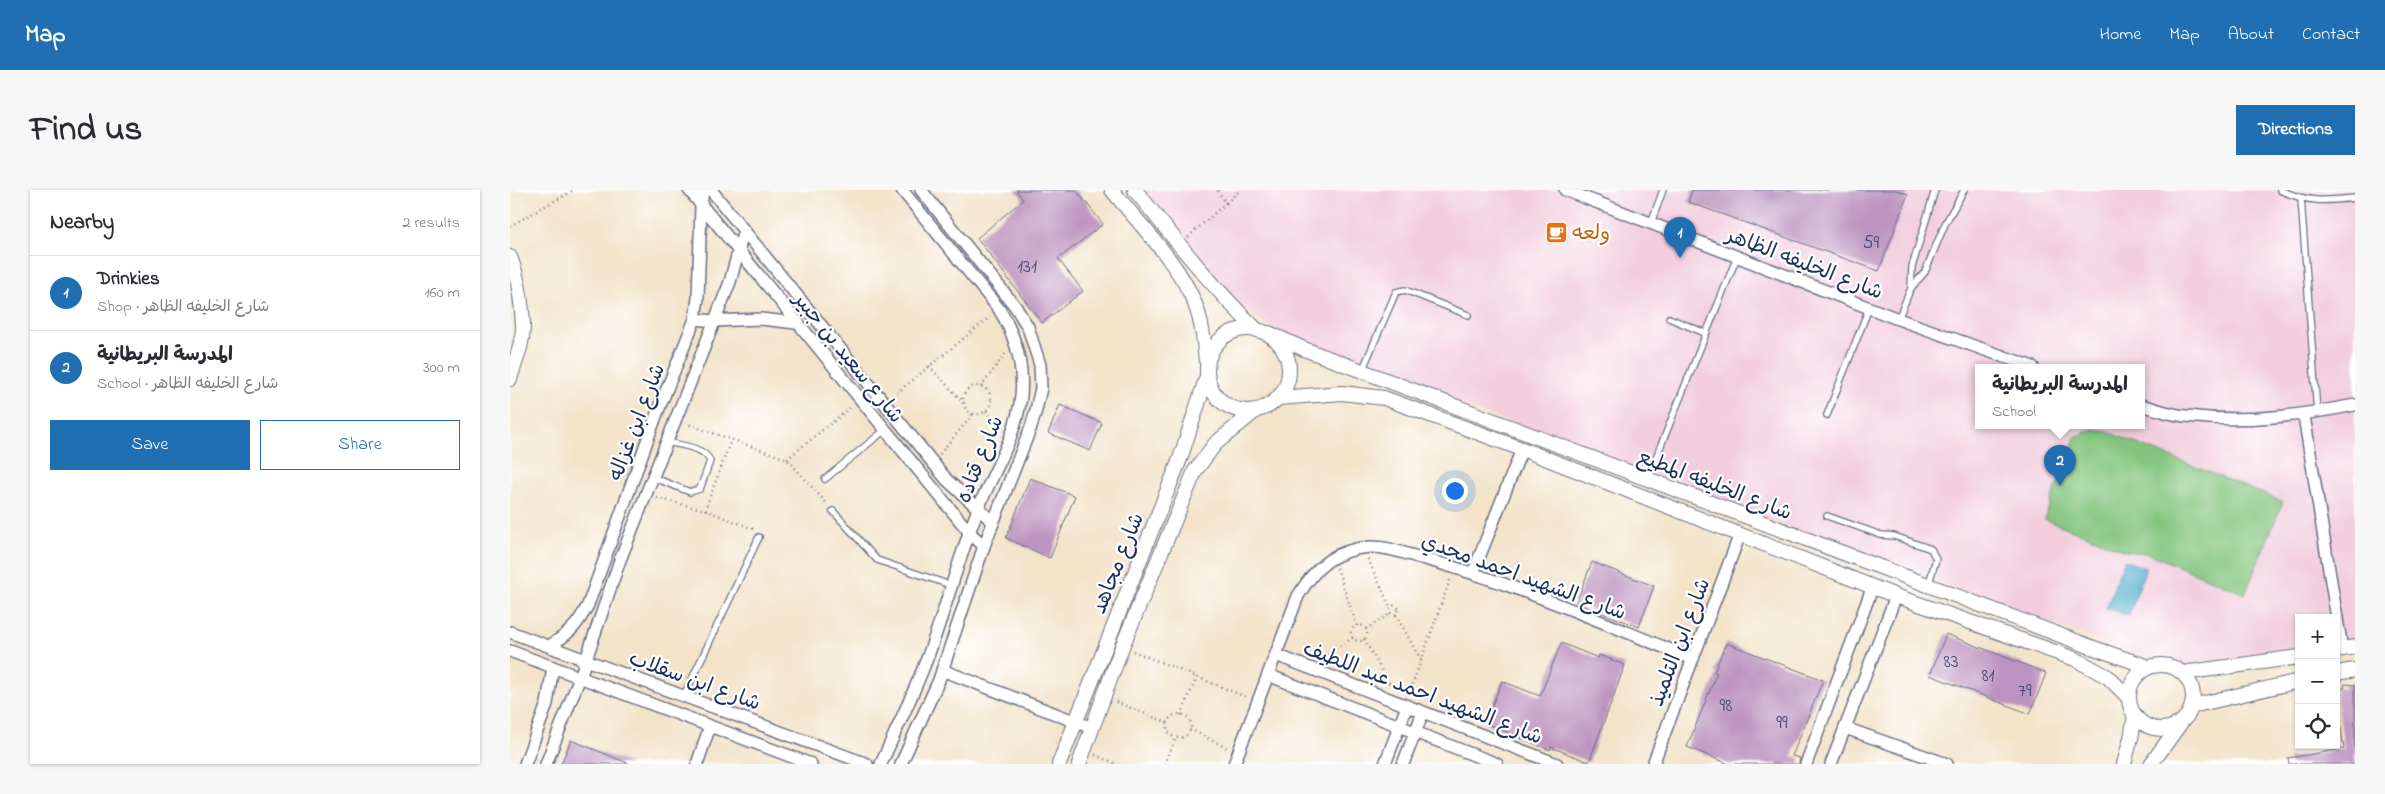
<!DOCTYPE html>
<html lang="en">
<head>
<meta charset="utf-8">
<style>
	body { margin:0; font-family:"Indie Flower","Playpen Sans Arabic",sans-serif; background:#f7f7f7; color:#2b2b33 }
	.controls { position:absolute; right:15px; bottom:15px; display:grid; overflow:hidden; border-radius:0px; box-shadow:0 1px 4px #0004 }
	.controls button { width:45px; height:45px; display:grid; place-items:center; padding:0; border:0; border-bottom:1px solid #e1e1e2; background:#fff; color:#2b2b33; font:25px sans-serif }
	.you { position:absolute; left:944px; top:300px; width:18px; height:18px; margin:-12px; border:4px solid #fff; border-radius:50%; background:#1a73e8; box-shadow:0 0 0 8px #1a73e833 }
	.badge { display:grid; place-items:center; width:32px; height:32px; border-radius:50%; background:#1f6fb2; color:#fff; font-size:16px; font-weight:700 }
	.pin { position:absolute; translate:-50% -41px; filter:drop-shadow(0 1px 2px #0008) }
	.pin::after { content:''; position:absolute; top:26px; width:18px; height:15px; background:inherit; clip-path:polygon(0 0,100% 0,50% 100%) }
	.popup { position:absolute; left:1465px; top:174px; width:170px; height:65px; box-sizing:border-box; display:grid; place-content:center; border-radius:0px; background:#fff; filter:drop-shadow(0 1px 4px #0005); font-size:16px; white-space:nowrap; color:#7c7c81 }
	.popup b { font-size:19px; color:#2b2b33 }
	.popup::after { content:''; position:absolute; left:50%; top:100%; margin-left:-10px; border:10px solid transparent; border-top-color:#fff }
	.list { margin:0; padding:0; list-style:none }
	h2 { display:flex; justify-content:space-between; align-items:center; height:65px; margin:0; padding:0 20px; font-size:21px }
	h2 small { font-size:16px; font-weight:400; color:#7c7c81 }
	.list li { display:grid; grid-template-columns:32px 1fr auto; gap:15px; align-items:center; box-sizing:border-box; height:75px; padding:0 20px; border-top:1px solid #e1e1e2 }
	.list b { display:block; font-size:19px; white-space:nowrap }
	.list p { margin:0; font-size:16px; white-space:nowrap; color:#7c7c81 }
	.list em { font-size:16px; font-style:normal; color:#7c7c81 }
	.actions { display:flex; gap:10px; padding:15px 20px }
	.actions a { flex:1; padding:11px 0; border:1px solid #1f6fb2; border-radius:0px; text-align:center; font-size:18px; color:#1f6fb2 }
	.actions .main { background:#1f6fb2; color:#fff }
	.icon { flex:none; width:28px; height:28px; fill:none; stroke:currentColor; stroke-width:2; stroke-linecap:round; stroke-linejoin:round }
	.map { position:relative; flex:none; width:1845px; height:574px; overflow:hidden; border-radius:0px }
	header { display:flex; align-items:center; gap:30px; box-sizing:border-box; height:70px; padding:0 25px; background:#1f6fb2; color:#fff }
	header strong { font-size:24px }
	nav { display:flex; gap:28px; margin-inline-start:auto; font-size:18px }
	.intro { display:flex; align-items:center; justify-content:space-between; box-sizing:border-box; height:120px; padding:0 30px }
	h1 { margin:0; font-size:35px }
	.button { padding:12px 22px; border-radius:0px; background:#1f6fb2; color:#fff; font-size:18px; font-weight:700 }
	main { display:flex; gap:30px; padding:0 30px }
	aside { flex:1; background:#fff; border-radius:0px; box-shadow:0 1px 4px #0004 }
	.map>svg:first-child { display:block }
	.built { fill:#f3cfde; fill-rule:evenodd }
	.green { fill:#83c57e; stroke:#4f7a6e }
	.water { fill:#46a9c5; stroke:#306c92 }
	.building { fill:#bd94c1 }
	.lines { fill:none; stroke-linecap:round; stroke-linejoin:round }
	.service-casing { stroke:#676e83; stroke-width:8 }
	.minor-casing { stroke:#676e83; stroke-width:14 }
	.tertiary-casing { stroke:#676e83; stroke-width:16 }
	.path { stroke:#676e83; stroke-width:2.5; stroke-dasharray:1 4; stroke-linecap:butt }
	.service { stroke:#fff; stroke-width:5.5 }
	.minor { stroke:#fff; stroke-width:11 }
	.tertiary { stroke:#fff; stroke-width:14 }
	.labels { text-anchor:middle; stroke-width:4.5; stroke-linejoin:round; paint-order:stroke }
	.number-label { font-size:19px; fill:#444877 }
	.food-label { font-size:21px; fill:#c56008; stroke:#fff; text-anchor:start }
	.street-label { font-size:21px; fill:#1b2f5e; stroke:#fff }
</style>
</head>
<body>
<header>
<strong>Map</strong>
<nav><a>Home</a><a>Map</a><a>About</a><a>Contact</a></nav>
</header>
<div class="intro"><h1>Find us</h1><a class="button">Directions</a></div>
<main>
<aside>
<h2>Nearby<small>2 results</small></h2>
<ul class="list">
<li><span class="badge">1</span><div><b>Drinkies</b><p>Shop · شارع الخليفه الظاهر</p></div><em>160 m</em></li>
<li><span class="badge">2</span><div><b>المدرسة البريطانية</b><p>School · شارع الخليفه الظاهر</p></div><em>300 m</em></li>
</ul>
<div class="actions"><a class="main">Save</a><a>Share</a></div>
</aside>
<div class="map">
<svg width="1845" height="574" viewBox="0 0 1845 574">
	<rect width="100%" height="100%" fill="#fff"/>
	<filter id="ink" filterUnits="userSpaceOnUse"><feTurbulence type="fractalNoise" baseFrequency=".02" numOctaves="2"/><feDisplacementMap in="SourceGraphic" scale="10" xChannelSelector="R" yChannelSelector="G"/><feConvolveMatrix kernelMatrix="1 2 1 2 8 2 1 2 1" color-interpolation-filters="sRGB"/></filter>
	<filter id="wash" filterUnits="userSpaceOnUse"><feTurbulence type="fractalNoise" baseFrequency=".0096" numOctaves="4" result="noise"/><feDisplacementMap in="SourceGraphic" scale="20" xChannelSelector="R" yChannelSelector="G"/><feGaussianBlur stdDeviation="1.12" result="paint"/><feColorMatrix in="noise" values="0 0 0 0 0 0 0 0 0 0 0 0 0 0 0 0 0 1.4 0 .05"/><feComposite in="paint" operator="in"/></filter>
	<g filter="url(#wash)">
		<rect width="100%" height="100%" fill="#f3e3c9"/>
		<path class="built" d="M635,0H1845V451L1826,454V428H1789V460L1691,476L1651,474L1129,282L839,172L761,137L729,116ZM1469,177H1631V235H1469Z"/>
		<polygon class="green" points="1581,240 1598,242 1773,312 1735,404 1637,363 1616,361 1534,329 1565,247"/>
		<polygon class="water" points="1614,370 1636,378 1619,426 1596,418"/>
		<g id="blocks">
			<g class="building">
				<polygon points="506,0 566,0 593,34 548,69 573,101 532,133 467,48 513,10"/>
				<polygon points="1182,0 1386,0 1398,4 1369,81 1178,12"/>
				<polygon points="550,215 592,233 580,261 538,243"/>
				<polygon points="520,288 565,306 540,368 496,348"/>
				<polygon points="1082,372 1144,396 1129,437 1066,413"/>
				<polygon points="1436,444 1536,483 1520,524 1420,485"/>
				<polygon points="1051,453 1088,468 1089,465 1115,475 1079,572 1041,557 1040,560 975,533 992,491 1030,506"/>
				<polygon points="1216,453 1313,490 1282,566 1290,568 1289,574 1219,574 1177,557 1207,483 1204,482"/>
				<polygon points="1835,494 1845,495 1845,574 1779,574 1778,568 1834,559 1826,503 1828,498 1834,499"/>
				<polygon points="61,550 120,574 51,574"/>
			</g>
		</g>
	</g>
	<g filter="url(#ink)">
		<use href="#blocks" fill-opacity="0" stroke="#676e83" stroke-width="1"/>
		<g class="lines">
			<defs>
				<g id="service">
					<path d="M1770,0C1798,13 1815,11 1845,8"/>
					<polyline points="1791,9 1807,222"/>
					<polyline points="1141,33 1153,0"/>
					<polyline points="1401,98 1402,77 1425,0"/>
					<polyline points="1159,128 1195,143"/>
					<polyline points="1388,129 1401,98 1415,82 1435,34 1454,0"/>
					<polyline points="852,181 886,102 895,100 958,125"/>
					<polyline points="1317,225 1359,118"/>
					<path d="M142,287L180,302L190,299L200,271C195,257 169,255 156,252"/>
					<polyline points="315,289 375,240"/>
					<polyline points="1137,290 1227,67"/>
					<polyline points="323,321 367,370 443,396"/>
					<polyline points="1317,326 1371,345 1384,346 1421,359 1426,369 1418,396"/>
					<polyline points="174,506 249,347"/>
				</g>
				<g id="minor">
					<polyline points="179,0 460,343 474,356"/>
					<polyline points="201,0 437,290 483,332"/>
					<polyline points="1055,0 1388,129 1523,177"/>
					<polyline points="185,129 203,131 251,129 286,133"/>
					<path d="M1631,215C1646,219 1661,225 1676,226C1734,233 1788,226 1845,215"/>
					<polyline points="1794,226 1832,459"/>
					<polyline points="963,383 1012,259"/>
					<polyline points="0,442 357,574"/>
					<path d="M39,456C59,444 67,436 78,415L146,226L185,129L188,108L191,17L193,0"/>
					<polyline points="0,461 301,574"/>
					<polyline points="766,465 1047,574"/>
					<polyline points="432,480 582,538"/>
					<polyline points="758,485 987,574"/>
					<polyline points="1335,538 1437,574"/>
					<polyline points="15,574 37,514 43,477"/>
					<polyline points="36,574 70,487 110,370 220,92 234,40"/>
					<polyline points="187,574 200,536"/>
					<path d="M371,574C387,538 404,503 418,466C436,417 449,367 468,319C483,282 507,245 511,206C514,174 505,145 489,119L392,0"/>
					<polyline points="391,574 429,490 474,356 521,237 526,220 531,198 530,175 518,137 505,116 411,0"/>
					<path d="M724,574L788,406C806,376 824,360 860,357C878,356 898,365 915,369C1007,394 1095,434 1183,469"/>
					<polyline points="875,574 897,516"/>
					<polyline points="893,574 913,522"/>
					<polyline points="1143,574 1230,344"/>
					<polyline points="1296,574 1363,396"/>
					<polyline points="1321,574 1386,406"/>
				</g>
				<g id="tertiary">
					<path d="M602,0C629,34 669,73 685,114C692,132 694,151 696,170"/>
					<path d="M625,0C664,48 701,96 746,139"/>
					<path d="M0,67C8,87 12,114 13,136C13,154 5,172 0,189"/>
					<circle cx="738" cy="180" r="41"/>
					<polyline points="759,143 794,159 1584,458 1639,477"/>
					<polyline points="769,208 832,203 874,208 1012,259 1386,406 1565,469 1598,487 1619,508"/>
					<polyline points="1826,460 1845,457"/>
					<circle cx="1651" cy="507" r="32"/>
					<polyline points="1673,483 1789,467"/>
					<polyline points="1826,483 1845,480"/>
					<polyline points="1682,516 1789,491"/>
					<polyline points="549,574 670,269 697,186"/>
					<polyline points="569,574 612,457 685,281 705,254 745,221"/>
					<polyline points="1614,574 1621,548 1625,525"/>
					<polyline points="1641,574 1670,534"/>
				</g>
			</defs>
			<use href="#service" class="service-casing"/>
			<use href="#minor" class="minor-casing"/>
			<use href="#tertiary" class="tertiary-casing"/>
			<g class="path">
				<polyline points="716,13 730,0"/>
				<polyline points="0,36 64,0"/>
				<polyline points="678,47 716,13 707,0"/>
				<polyline points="419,176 454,213"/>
				<circle cx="467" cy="210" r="14"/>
				<polyline points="471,197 495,164"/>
				<polyline points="383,206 480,127"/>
				<polyline points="476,221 490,240"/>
				<polyline points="175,233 277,269 318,315"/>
				<polyline points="430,264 463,224"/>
				<polyline points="277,269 341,217"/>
				<polyline points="147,308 195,320 246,340"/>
				<polyline points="195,320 221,250"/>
				<polyline points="858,369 880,417"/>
				<polyline points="827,378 847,436"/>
				<circle cx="884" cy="420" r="4.5"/>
				<polyline points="886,425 912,472"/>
				<circle cx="849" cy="443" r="8"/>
				<polyline points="856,439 880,424"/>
				<polyline points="854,449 881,497"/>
				<polyline points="623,461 736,507"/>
				<polyline points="808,469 843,448"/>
				<polyline points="899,504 940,390"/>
				<polyline points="606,512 658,533"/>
				<circle cx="669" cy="536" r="12"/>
				<polyline points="671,525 687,487"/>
				<polyline points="680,539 717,558"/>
				<polyline points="585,565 607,574"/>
				<polyline points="654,574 666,548"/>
			</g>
			<use href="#service" class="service"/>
			<use href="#minor" class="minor"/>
			<use href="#tertiary" class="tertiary"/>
		</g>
	</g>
	<defs>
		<symbol id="cafe-square" viewBox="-11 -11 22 22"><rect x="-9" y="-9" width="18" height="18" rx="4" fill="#e8710a" stroke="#fff"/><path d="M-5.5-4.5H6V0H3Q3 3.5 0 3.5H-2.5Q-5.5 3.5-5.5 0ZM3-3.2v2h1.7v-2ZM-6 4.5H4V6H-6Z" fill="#fff"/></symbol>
	</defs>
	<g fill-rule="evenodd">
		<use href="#cafe-square" x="1034" y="30" width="25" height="25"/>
	</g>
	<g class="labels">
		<g class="number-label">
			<text x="1361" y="58">59</text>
			<text x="517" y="82">131</text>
			<text x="1441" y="477">83</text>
			<text x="1478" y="491">81</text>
			<text x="1515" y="506">79</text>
			<text x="1216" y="521">98</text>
			<text x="1272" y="538">99</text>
		</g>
		<g class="food-label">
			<text x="1062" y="49">ولعه</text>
		</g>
		<g class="street-label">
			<text transform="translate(1295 73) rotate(21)" y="7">شارع الخليفه الظاهر</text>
			<text transform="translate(339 167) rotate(51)" y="7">شارع سعيد بن جبير</text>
			<text transform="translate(126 232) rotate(-69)" y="7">شارع ابن غزاله</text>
			<text transform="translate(469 269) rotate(-68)" y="7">شارع قتاده</text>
			<text transform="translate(1205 294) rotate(21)" y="7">شارع الخليفه المطيع</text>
			<text transform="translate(607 373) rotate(-68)" y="7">شارع مجاهد</text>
			<text transform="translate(1014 386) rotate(20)" y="7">شارع الشهيد احمد مجدي</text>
			<text transform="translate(1169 452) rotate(-69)" y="7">شارع ابن التلميذ</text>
			<text transform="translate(185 490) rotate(20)" y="7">شارع ابن سقلاب</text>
			<text transform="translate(913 502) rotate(21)" y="7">شارع الشهيد احمد عبد اللطيف</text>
		</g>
	</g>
</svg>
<div class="controls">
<button>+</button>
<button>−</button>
<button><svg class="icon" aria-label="locate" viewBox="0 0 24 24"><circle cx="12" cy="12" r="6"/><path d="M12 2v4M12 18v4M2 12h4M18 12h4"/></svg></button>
</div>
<div class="you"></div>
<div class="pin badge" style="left:1170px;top:68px">1</div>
<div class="pin badge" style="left:1550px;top:296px">2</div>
<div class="popup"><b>المدرسة البريطانية</b>School</div>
</div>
</main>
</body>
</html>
